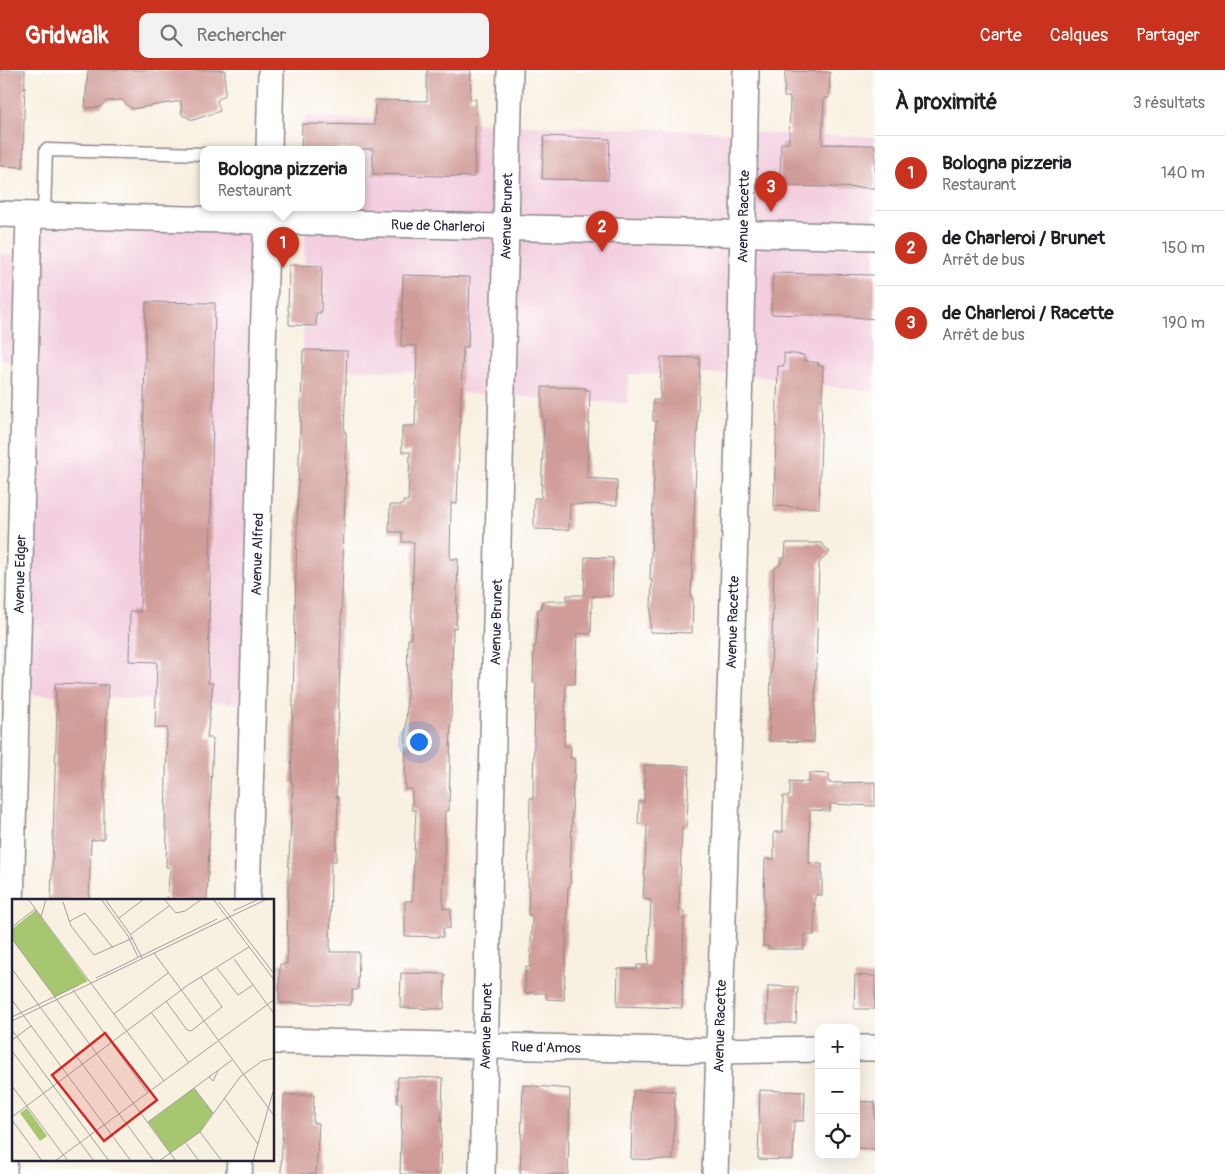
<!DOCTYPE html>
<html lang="fr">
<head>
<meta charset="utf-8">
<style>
	body { margin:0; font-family:Pangolin,sans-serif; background:#f2f2f2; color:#202124 }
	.controls { position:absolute; right:15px; bottom:15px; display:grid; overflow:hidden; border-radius:10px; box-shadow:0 5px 20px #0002 }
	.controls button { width:45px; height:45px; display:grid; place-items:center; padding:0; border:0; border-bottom:1px solid #e0e0e0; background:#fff; color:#202124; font:25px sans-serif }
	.you { position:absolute; left:418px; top:671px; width:18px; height:18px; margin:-12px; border:4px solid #fff; border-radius:50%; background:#1a73e8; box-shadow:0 0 0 8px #1a73e833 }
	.badge { display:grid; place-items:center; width:32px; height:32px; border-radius:50%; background:#c8321e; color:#fff; font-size:16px; font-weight:700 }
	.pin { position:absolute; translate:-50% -41px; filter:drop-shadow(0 1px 2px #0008) }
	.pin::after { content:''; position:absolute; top:26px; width:18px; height:15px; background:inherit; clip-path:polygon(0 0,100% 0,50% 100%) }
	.popup { position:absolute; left:200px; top:76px; width:165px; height:65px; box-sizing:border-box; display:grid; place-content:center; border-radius:10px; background:#fff; filter:drop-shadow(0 1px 4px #0005); font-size:16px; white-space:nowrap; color:#757577 }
	.popup b { font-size:19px; color:#202124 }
	.popup::after { content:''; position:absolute; left:50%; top:100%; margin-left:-10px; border:10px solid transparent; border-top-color:#fff }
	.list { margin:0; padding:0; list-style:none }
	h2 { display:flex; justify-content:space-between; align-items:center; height:65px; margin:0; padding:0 20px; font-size:21px }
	h2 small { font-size:16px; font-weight:400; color:#757577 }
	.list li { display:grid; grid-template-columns:32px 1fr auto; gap:15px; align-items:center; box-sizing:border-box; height:75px; padding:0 20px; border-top:1px solid #e0e0e0 }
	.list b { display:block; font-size:19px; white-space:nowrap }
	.list p { margin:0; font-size:16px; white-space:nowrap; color:#757577 }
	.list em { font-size:16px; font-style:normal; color:#757577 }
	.icon { flex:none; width:28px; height:28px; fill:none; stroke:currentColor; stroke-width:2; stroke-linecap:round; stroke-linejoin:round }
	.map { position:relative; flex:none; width:875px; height:1104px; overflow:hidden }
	header { display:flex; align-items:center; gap:30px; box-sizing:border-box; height:70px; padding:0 25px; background:#c8321e; color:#fff }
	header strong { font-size:24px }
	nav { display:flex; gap:28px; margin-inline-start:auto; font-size:18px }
	.search { width:350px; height:45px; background:#f2f2f2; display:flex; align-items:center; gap:12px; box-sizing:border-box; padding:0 18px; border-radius:10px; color:#757577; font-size:19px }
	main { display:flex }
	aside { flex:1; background:#fff }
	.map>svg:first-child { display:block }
	.built { fill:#f3cfdf }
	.building { fill:#d09c98 }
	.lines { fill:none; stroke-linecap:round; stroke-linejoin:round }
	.service-casing { stroke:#8d898e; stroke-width:15 }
	.minor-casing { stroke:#8d898e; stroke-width:28 }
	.service { stroke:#fff; stroke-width:12 }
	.minor { stroke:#fff; stroke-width:25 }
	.labels { text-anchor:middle; stroke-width:5; stroke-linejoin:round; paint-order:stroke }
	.street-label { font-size:14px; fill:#22223b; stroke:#fff }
	.inset-road { fill:none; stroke:#a29e9f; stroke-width:1 }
	.view { fill:#d62828; fill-opacity:0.15; stroke:#d62828; stroke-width:2.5 }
	.inset-edge { fill:none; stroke:#22223b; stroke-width:2.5 }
</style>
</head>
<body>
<header>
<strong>Gridwalk</strong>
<div class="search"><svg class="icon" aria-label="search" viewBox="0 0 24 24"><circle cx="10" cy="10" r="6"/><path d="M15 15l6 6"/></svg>Rechercher</div>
<nav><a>Carte</a><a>Calques</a><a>Partager</a></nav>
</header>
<main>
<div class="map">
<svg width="875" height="1104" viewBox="0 0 875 1104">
	<rect width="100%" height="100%" fill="#fff"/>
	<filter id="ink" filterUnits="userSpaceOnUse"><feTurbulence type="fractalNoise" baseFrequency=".02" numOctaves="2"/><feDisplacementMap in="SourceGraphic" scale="10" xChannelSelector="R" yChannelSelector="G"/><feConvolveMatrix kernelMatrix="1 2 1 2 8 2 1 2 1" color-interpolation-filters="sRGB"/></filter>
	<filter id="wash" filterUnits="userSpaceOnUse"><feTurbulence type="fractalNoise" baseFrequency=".0096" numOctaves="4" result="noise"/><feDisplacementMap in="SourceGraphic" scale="20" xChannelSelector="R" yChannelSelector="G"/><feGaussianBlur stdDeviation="1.12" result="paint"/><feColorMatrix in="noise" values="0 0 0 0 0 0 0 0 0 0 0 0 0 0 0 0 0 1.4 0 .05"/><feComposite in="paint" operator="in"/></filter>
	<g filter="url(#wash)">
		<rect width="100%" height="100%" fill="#f8f0e1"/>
		<g class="built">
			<polygon points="305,47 875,67 875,322 740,304 629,304 628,334 416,320 414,302 303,297 305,137 362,137 362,79 305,79"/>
			<polygon points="29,145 267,151 253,634 17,624 25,290 0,290 0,185 26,186"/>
		</g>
		<g id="blocks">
			<g class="building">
				<polygon points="0,0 25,0 23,97 0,96"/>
				<polygon points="88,0 225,0 225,25 217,30 220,41 193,50 182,45 181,31 132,39 122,30 106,31 100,37 85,38"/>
				<polygon points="427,0 471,0 470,29 476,29 474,107 373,104 373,79 301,79 302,54 374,55 375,30 427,31"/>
				<polygon points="785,1 830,2 829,28 824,28 822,74 875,75 875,118 780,116 781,73 789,73 790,27 784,27"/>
				<polygon points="544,66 610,69 608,110 542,109"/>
				<polygon points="289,195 322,196 321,243 316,243 316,256 289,255 289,241 288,241"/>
				<polygon points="773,203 875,205 875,249 840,246 771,244"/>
				<polygon points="403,205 470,207 468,277 463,277 457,434 451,433 450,489 458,489 456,558 453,558 449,741 445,741 443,838 451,839 450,858 443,858 443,867 405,866 405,831 412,831 416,740 412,740 412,719 405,719 408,569 411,569 414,472 402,472 402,462 389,462 390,435 403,435 403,431 408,431 410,382 402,382 402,356 415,356 417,276 401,276"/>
				<polygon points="146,232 215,233 208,613 213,613 207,668 213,668 207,830 167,830 170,797 166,797 167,759 165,759 167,658 155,658 157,592 129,591 130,541 140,542"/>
				<polygon points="303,280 347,281 344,362 346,362 346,389 336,727 338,727 336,791 331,791 330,882 359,882 358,920 352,920 352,932 350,933 351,935 281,933 281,931 279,931 280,894 287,894 288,807 293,713 291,713 298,417"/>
				<polygon points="784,283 804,285 804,291 819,293 818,296 823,296 819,438 774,436 778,296 784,296"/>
				<polygon points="661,287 700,288 691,528 693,528 692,563 650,562 652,510 650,510 656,351 653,351 653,330 660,330"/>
				<polygon points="542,317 586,318 585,320 590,320 587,408 617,410 617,435 570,434 569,460 534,459 534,428 541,428 544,349 542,349"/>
				<polygon points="786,473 821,473 830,482 819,493 814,672 769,671 774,499 781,494 781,488 785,488"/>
				<polygon points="585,487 613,488 612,526 592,526 591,564 577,563 575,614 566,614 564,676 571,677 570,688 575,689 574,712 573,712 570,817 568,817 564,930 546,929 546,923 525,923 526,897 530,897 532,846 528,845 529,816 528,816 530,728 533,728 534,669 536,613 533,613 534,576 536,576 538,539 541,539 542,531 566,531 567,525 584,525"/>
				<polygon points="55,613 108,615 104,695 104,769 91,770 89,830 51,830 57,640"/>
				<polygon points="645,695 689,696 687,757 682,757 679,841 684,841 682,938 617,936 618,899 637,899 637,895 648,895 651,830 643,829 647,755 638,754 639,731 644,732"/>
				<polygon points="809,703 829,704 829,713 875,712 875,736 830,734 830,741 810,740 809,793 822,794 822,825 815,825 814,865 804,865 804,879 769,879 769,876 763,876 765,789 774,789 774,762 783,762 783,726 790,726 790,711 809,712"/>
				<polygon points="401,903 445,904 444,939 400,938"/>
				<polygon points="855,905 875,906 875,939 854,939"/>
				<polygon points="768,916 798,917 796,953 767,953"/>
				<polygon points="398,1007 443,1008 440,1104 400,1104 402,1033 397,1033"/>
				<polygon points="523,1015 570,1019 568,1104 520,1104"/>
				<polygon points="633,1020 675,1021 673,1090 631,1089"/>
				<polygon points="760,1020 805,1022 804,1051 794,1051 793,1090 758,1089"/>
				<polygon points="284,1025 314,1025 313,1053 319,1053 316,1104 281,1104"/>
				<polygon points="856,1031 875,1032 875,1079 856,1078"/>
			</g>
		</g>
	</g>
	<g filter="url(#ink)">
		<use href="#blocks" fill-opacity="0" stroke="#8d898e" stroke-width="1"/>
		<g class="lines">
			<defs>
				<polyline id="service" points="44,145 46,80 204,84"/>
				<g id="minor">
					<polyline points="269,79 271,0"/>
					<path id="s1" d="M0,144L875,167"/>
					<path id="s2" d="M247,830L267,137"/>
					<path id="s3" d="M274,971L718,981L819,979"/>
					<polyline points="856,978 875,978"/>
					<path id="s4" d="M4,1104L29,145"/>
					<polyline points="239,1104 240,1090"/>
					<path id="s5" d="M482,1104L510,0"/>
					<path id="s6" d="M715,1104L740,304L746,0"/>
				</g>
			</defs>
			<use href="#service" class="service-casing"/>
			<use href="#minor" class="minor-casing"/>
			<use href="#service" class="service"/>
			<use href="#minor" class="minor"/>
		</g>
	</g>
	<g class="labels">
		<g class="street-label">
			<text dy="5" stroke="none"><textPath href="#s5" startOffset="958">Avenue Brunet</textPath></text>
			<text dy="5" stroke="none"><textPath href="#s6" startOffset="958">Avenue Racette</textPath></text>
			<text dy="5" stroke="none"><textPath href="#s1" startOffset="438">Rue de Charleroi</textPath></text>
			<text dy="5" stroke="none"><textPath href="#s2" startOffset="346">Avenue Alfred</textPath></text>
			<text dy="5" stroke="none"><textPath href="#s4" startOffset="600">Avenue Edger</textPath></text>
			<text dy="5" stroke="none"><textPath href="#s5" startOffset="552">Avenue Brunet</textPath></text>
			<text dy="5" stroke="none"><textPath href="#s6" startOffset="552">Avenue Racette</textPath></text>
			<text dy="5" stroke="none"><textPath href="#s5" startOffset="148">Avenue Brunet</textPath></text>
			<text dy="5" stroke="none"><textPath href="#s6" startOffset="148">Avenue Racette</textPath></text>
			<text dy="5" stroke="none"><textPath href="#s3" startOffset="272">Rue d'Amos</textPath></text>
		</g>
	</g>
	<g transform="translate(12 829)">
		<rect width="262" height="262" fill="#f8f0e1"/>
		<path d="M24,11L76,82L43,98L0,40V30ZM182,189L201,214L188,233L158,254L136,223ZM15,209L35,237L28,242L8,214Z" fill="#a6c770"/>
		<path class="inset-road" d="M16,0L152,182M33,0H54M89,0L116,37L126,58M93,0L118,35L130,59M152,0L164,14L173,12L190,0M201,0L263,82M51,3L59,27L82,56L121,39M207,3L263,76M221,12L247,0M29,18L34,0M107,19L132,0M58,22L73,14L101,49M0,28L23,10M119,35L157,7M0,40L164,262M142,54L263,218M222,60L263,116M205,69L226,96L241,86M0,70L142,262M84,79L205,20M61,91L136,194M0,101L119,262M154,102L175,131L179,132L210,108L189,78M139,113L177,164M102,115L156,74M0,118L67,86M0,122L255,0M0,131L97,262M0,141L19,127M0,152L82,262M197,178L201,182L206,172M0,187L56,262M182,189L201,214M212,199L246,245M0,218L176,86L237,48M0,221L30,262M136,223L220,161M188,233L210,262M173,243L187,262M43,262L263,100M147,262L188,233L228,178L250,162L263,159M241,262L263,186"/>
		<path class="view" d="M93,134L145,201L92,242L40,176Z"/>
		<rect width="262" height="262" class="inset-edge"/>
	</g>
</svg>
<div class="controls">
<button>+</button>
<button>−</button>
<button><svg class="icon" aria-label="locate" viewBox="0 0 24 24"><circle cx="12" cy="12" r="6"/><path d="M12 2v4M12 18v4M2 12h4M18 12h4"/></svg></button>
</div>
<div class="you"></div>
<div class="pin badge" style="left:283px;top:198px">1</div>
<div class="popup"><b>Bologna pizzeria</b>Restaurant</div>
<div class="pin badge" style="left:602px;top:182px">2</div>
<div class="pin badge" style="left:771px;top:142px">3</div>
</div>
<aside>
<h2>À proximité<small>3 résultats</small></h2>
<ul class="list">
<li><span class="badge">1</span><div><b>Bologna pizzeria</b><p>Restaurant</p></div><em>140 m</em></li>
<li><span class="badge">2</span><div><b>de Charleroi / Brunet</b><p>Arrêt de bus</p></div><em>150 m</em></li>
<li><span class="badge">3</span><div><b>de Charleroi / Racette</b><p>Arrêt de bus</p></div><em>190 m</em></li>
</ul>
</aside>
</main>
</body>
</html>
